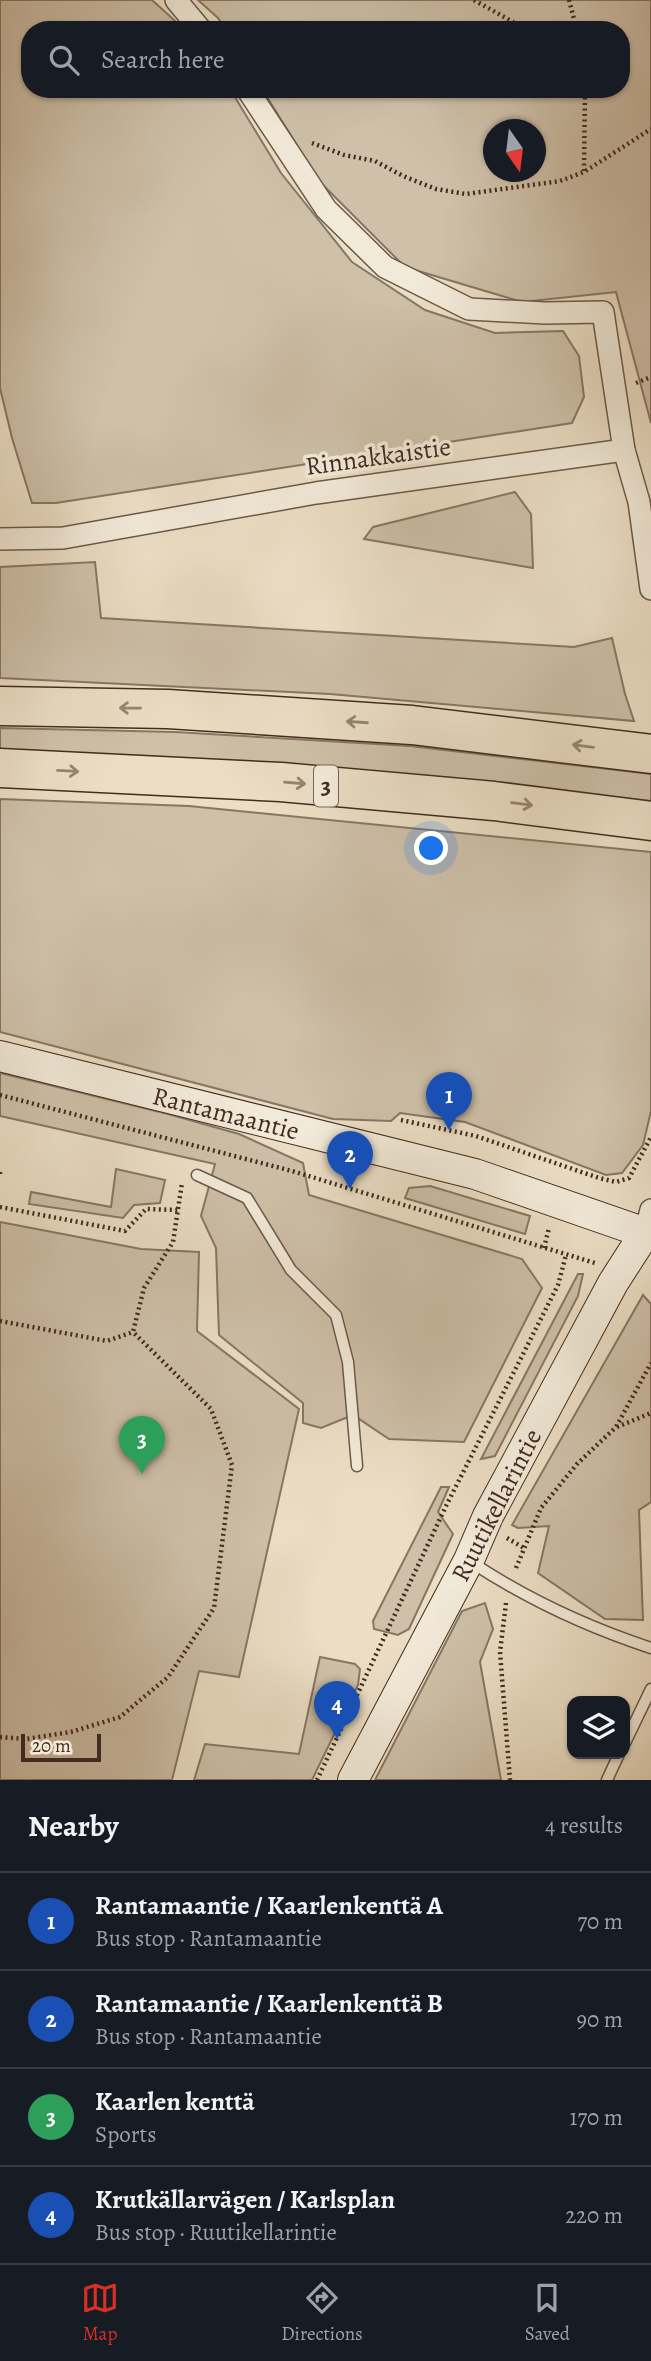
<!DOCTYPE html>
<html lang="en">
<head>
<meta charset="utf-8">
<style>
	body { margin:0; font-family:Alegreya,serif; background:#20242c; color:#f1f3f6 }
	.controls { position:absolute; right:21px; bottom:21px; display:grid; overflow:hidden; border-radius:14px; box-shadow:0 2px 5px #0004 }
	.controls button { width:63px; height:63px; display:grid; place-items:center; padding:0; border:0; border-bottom:2px solid #363941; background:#171b24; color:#f1f3f6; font:35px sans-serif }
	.compass { position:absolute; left:483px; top:119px; width:63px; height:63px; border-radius:50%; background:#171b24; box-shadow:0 2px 5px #0004; rotate:166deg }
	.scale { position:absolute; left:21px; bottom:18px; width:80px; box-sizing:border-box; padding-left:7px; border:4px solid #432b1f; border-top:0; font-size:19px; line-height:24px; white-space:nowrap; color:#432b1f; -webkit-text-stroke:5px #f2ead9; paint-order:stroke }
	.you { position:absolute; left:432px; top:849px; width:24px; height:24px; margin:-18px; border:5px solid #fff; border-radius:50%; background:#1a73e8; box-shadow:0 0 0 10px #1a73e833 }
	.badge { display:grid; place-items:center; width:46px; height:46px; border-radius:50%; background:#d93025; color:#fff; font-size:23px; font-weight:700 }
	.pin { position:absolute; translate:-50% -58px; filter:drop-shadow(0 2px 4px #0008) }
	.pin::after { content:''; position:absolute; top:37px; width:24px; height:21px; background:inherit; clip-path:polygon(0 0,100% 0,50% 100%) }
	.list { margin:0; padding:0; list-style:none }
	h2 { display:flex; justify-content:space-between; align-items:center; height:91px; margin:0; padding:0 28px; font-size:30px }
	h2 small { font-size:23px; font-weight:400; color:#9ea1a6 }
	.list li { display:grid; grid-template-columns:46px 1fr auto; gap:21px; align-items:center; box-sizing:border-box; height:98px; padding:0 28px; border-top:2px solid #363941 }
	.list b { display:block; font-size:26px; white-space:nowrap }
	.list p { margin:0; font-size:23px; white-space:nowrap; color:#9ea1a6 }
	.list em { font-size:23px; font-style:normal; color:#9ea1a6 }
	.icon { flex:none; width:38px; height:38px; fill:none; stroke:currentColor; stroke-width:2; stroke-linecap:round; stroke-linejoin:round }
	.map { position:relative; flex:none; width:651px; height:1780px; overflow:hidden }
	.search { position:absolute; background:#171b24; box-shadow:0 2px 5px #0004; left:21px; right:21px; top:21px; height:77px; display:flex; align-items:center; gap:18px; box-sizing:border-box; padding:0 24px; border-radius:28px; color:#9ea1a6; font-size:26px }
	.sheet { height:483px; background:#171b24 }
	nav { display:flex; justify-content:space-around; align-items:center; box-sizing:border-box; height:98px; border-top:2px solid #363941; background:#171b24; font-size:19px; color:#9ea1a6 }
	nav a { display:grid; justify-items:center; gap:4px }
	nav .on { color:#d93025 }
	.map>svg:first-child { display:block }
	.green { fill:#cec0a9; stroke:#887664; stroke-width:2; fill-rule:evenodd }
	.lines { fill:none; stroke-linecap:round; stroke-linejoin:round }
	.service-casing { stroke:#6d5848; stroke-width:13 }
	.minor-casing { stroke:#6d5848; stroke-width:24 }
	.secondary-casing { stroke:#432b1f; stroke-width:32 }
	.motorway-casing { stroke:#432b1f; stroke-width:41 }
	.path { stroke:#432b1f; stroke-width:4.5; stroke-dasharray:2 3.5; stroke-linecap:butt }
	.service { stroke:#f2ead9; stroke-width:10 }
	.minor { stroke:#f2ead9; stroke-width:21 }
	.secondary { stroke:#f2ead9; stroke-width:30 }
	.motorway { stroke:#ebdec5; stroke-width:38 }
	.oneway { stroke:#978472 }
	.labels { text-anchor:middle; stroke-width:7; stroke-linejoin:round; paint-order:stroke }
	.shield { fill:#f2ead9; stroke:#786457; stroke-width:2 }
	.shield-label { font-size:24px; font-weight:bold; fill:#432b1f }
	.street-label { font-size:26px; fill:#432b1f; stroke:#f2ead9 }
</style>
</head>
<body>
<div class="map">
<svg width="651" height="1780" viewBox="0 0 651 1780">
	<rect width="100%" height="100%" fill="#ebdec5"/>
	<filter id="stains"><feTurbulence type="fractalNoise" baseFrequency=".00286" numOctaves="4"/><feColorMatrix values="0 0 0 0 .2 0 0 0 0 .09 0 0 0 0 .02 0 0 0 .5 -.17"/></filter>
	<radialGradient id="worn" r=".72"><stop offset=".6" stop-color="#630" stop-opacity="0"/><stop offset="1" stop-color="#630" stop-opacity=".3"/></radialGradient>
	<g class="green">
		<polygon points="0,0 152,0 185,30 30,30 30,89 230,89 281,173 352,262 425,310 495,333 563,331 579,356 584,397 572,423 56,503 32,503 12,438 0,388"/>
		<path d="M198,0H651V423L616,292L522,302L405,267L320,182L262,89H621V30H226L218,18ZM494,130H536V172H494Z"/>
		<polygon points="515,492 531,514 533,568 364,539 373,527"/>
		<polygon points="95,562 101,618 574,647 612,638 625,694 634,721 330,694 0,678 0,567"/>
		<polygon points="0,728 175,732 410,746 651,774 651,801 332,768 0,753"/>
		<polygon points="0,799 189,806 651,852 651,1111 643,1145 622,1173 606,1175 465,1122 400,1113 391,1121 333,1119 0,1032"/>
		<polygon points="0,1073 168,1114 239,1134 303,1163 309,1195 522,1259 542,1288 464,1442 389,1439 353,1415 321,1428 303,1423 303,1403 219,1335 216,1248 201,1216 215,1164 0,1116"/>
		<polygon points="116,1169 165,1180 160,1203 134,1205 123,1218 29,1204 31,1192 111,1207"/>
		<polygon points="430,1186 530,1216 525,1234 405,1198 409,1188"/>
		<polygon points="0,1222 141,1249 199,1252 197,1331 299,1409 239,1677 199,1671 172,1780 0,1780"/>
		<polygon points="578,1274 583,1274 578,1296 495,1456 481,1459"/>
		<polygon points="643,1295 651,1304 651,1502 639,1510 643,1620 605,1619 538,1573 549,1526 518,1528 512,1525"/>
		<polygon points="441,1487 449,1487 438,1512 453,1534 409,1629 398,1635 374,1629 373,1621"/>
		<polygon points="485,1603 493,1629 480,1662 501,1780 375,1780 462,1611"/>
		<polygon points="320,1657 355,1664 360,1669 358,1685 312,1780 194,1780 205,1744 299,1754"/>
	</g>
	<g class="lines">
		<defs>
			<g id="service">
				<polyline points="197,1175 247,1198 291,1270 336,1315 348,1362 357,1466"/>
				<path d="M471,1562C527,1599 587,1627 651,1648"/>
				<polyline points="625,1743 651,1689"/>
				<polyline points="607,1780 619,1754"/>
			</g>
			<g id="minor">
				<polyline points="176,0 201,30"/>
				<polyline points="247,89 326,209 385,267 469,309 545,313 603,312 624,450 639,502 651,589"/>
				<polyline points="0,539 63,538 316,493 624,450"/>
				<polyline points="645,1233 651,1210"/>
			</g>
			<g id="secondary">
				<polyline points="0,1056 475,1174 651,1235"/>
				<polyline points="353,1780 469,1560 488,1516 613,1283 645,1233"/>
			</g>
			<g id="motorway">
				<polyline points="0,706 168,709 412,725 651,754"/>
				<polyline points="0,768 281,782 494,801 651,821"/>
			</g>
		</defs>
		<use href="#service" class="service-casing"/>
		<use href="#minor" class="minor-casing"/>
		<use href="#secondary" class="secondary-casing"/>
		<use href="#motorway" class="motorway-casing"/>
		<g class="path">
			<polyline points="474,0 527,30"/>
			<polyline points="569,0 577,30"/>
			<polyline points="312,143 344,155 375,161 403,176 436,189 466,194 560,181 584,172 651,129"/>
			<polyline points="584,171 585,89"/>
			<polyline points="636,383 651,377"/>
			<polyline points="0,1095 292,1171 595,1263"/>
			<polyline points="401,1120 476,1136 599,1178 616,1182 629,1178 651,1137"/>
			<polyline points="0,1174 0,1172"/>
			<polyline points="0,1207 125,1231 146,1209 178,1210"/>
			<polyline points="544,1248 549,1228"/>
			<polyline points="0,1321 107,1341 133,1332"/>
			<polyline points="617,1427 651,1413"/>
			<polyline points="507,1538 524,1548"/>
			<polyline points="516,1568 541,1508 577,1464 616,1427 651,1363"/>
			<polyline points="506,1603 500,1652 510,1780"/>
			<polyline points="0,1737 26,1739 71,1732 120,1717 168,1677 214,1608 232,1465 211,1409 133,1332 144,1288 173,1242 182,1183"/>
			<polyline points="317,1780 446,1506 558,1285 566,1255"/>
		</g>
		<use href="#service" class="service"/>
		<use href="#minor" class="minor"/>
		<use href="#secondary" class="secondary"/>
		<use href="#motorway" class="motorway"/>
	</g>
	<defs><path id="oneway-shaft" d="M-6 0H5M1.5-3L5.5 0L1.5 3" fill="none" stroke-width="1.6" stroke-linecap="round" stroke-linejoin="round" transform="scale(1.75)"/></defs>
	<g class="oneway">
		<use href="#oneway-shaft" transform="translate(130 708) rotate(-179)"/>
		<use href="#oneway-shaft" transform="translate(357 722) rotate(-176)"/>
		<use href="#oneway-shaft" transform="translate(583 746) rotate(-173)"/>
		<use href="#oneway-shaft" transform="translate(68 771) rotate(3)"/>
		<use href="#oneway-shaft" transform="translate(295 783) rotate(5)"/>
		<use href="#oneway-shaft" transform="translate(522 804) rotate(7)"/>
	</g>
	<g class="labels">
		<rect class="shield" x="314" y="765.5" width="24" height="41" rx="5"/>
		<g class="shield-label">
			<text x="326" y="794">3</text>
		</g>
		<g class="street-label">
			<text transform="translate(378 456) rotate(-8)" y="9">Rinnakkaistie</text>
			<text transform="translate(226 1113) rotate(14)" y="9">Rantamaantie</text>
			<text transform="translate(496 1505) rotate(-63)" y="9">Ruutikellarintie</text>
		</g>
	</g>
	<rect width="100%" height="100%" filter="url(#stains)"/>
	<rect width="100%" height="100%" fill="url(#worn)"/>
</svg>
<div class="controls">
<button><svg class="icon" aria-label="layers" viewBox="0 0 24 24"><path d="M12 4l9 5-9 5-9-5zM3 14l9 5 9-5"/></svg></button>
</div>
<svg class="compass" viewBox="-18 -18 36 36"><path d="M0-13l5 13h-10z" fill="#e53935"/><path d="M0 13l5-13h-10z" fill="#9ea1a6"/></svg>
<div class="scale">20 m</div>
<div class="you"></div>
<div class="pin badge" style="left:449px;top:1130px;background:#1a4fb4">1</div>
<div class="pin badge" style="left:350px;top:1189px;background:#1a4fb4">2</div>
<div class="pin badge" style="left:142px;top:1474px;background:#2e9e5b">3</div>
<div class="pin badge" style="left:337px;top:1739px;background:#1a4fb4">4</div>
<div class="search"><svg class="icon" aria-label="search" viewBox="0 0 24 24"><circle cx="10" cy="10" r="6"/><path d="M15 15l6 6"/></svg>Search here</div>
</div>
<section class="sheet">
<h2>Nearby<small>4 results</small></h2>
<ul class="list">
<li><span class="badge" style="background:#1a4fb4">1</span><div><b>Rantamaantie / Kaarlenkenttä A</b><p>Bus stop · Rantamaantie</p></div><em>70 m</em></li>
<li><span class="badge" style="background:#1a4fb4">2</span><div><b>Rantamaantie / Kaarlenkenttä B</b><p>Bus stop · Rantamaantie</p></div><em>90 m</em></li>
<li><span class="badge" style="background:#2e9e5b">3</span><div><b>Kaarlen kenttä</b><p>Sports</p></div><em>170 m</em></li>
<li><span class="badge" style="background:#1a4fb4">4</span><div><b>Krutkällarvägen / Karlsplan</b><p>Bus stop · Ruutikellarintie</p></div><em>220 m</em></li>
</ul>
</section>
<nav>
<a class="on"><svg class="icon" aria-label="map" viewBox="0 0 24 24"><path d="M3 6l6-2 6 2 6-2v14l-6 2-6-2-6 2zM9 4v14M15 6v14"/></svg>Map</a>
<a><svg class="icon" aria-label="directions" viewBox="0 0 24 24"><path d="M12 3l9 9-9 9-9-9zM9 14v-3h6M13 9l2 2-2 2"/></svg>Directions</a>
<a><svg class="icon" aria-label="saved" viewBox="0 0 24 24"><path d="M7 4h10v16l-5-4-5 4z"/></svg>Saved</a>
</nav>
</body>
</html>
